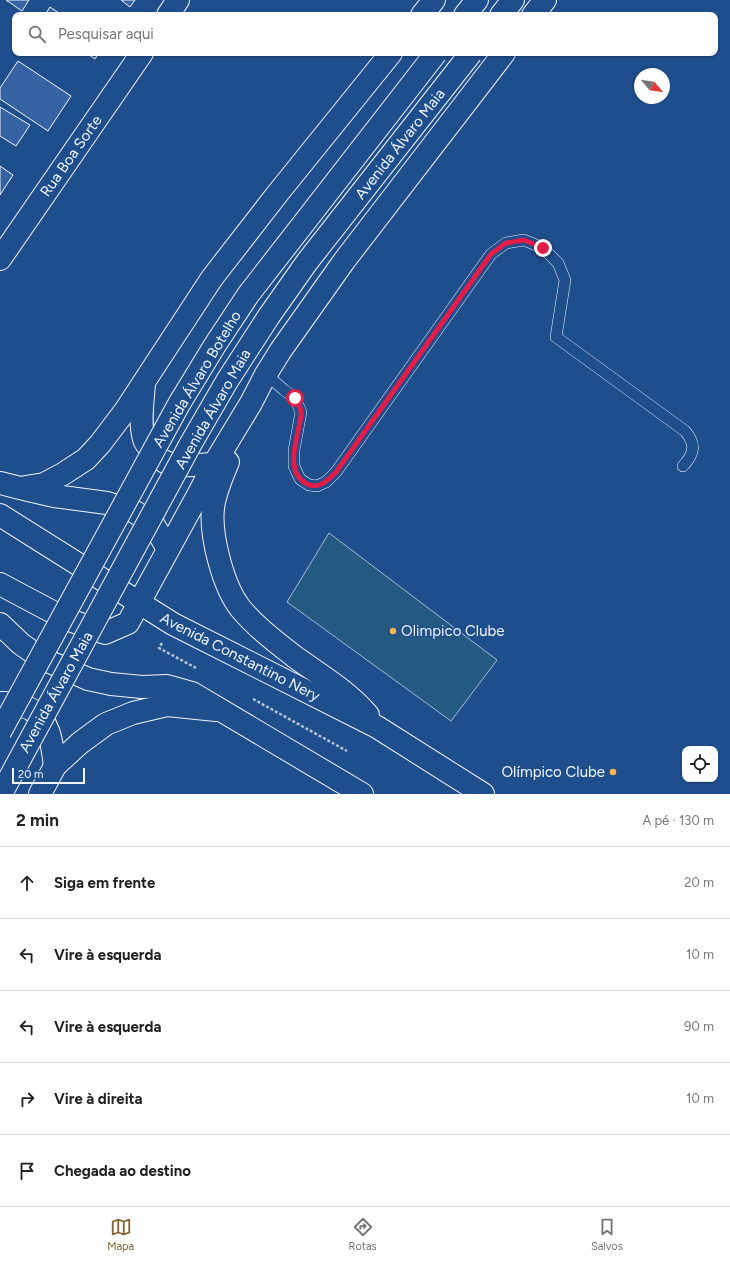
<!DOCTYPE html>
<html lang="pt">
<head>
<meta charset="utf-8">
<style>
	body { margin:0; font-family:Figtree,sans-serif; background:#f6f6f6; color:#202124 }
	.controls { position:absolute; right:12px; bottom:12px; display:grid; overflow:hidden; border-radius:8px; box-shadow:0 1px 3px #0004 }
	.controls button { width:36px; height:36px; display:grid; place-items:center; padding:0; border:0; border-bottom:1px solid #e0e0e0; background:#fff; color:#202124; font:20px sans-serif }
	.compass { position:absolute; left:634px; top:68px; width:36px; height:36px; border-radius:50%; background:#fff; box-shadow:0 1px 3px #0004; rotate:119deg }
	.scale { position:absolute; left:12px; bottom:10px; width:73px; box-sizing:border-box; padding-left:4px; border:2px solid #f2f6ff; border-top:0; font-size:11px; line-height:14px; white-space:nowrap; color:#f2f6ff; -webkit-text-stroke:3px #1f4e8c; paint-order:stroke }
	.stop { position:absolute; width:12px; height:12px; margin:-9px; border:3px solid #e11d48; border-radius:50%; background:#fff }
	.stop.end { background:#e11d48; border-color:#fff; box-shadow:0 1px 4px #0008 }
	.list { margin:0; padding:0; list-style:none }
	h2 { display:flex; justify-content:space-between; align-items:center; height:52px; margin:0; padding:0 16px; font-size:17px }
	h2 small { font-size:13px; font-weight:400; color:#757577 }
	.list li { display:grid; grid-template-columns:26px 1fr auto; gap:12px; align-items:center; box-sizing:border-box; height:72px; padding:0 16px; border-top:1px solid #e0e0e0 }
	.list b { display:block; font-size:15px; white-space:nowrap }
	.list em { font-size:13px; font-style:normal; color:#757577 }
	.icon { flex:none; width:22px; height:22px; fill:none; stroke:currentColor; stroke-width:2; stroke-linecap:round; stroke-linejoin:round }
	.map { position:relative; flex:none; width:730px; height:794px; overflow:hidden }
	.search { position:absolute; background:#fff; box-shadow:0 1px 3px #0004; left:12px; right:12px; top:12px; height:44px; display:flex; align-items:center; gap:10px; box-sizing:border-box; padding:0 14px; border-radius:8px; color:#757577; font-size:15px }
	.sheet { height:412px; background:#fff }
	nav { display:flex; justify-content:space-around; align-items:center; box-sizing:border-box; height:56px; border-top:1px solid #e0e0e0; background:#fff; font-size:11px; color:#757577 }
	nav a { display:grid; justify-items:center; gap:2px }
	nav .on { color:#846436 }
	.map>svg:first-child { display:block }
	.green { fill:#245a82; stroke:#a8bbd7 }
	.building { fill:#3563a3; stroke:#f2f6ff }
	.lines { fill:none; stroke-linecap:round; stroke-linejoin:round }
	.lane-casing { stroke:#f2f6ff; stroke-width:12 }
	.street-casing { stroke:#f2f6ff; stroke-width:24 }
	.primary-casing { stroke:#f2f6ff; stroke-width:24 }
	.highway-casing { stroke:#f2f6ff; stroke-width:24 }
	.path { stroke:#b3c4dc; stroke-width:2.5; stroke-dasharray:3 2; stroke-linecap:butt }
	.lane { stroke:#1f4e8c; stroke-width:11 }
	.street { stroke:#1f4e8c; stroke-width:22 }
	.primary { stroke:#1f4e8c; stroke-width:22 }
	.highway { stroke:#1f4e8c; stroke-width:22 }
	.primary-bridge-casing { stroke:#f2f6ff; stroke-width:24; stroke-linecap:butt }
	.primary-bridge { stroke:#1f4e8c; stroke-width:22 }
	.route { stroke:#e11d48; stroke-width:5 }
	.poi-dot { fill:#ffb74d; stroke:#1f4e8c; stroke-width:1.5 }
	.labels { text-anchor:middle; stroke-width:3; stroke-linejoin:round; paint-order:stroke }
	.street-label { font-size:15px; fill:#f2f6ff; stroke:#1f4e8c }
	.poi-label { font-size:15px; fill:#f2f6ff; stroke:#1f4e8c; text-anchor:start }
</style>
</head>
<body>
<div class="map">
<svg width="730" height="794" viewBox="0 0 730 794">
	<rect width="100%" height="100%" fill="#1f4e8c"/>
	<polygon class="green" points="329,533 497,660 451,721 287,602"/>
	<g class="building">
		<polygon points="6,0 29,0 22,11"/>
		<polygon points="121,0 135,0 130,7"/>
		<polygon points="50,7 62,15 45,15"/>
		<polygon points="86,53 99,53 95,59"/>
		<polygon points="18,61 71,96 48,131 0,99 0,88"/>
		<polygon points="0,107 30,125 16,146 0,136"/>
		<polygon points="0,166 13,175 0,195"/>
	</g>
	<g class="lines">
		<defs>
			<path id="lane" d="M266,374L284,390L295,398L301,412L294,450V466L300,479L309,485L317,486L326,482L336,472L491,254L506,243L524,240L543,248L558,263L565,280L556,337L685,431C696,444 695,453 683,466"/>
			<g id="street">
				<polyline points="168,15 178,0"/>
				<polyline points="0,259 142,53"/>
			</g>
			<g id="primary">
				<polyline points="465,15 477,0"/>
				<polyline points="501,15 513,0"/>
			</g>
			<g id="highway">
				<polyline points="422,15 434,0"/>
				<polyline points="533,15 545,0"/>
				<path d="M144,383C143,401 139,422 144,439C145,444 150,448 153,452C156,455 161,460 165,462C180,468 199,464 214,464"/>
				<path d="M228,462C222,476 215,492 213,508C210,535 223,587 241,609C256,627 276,642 295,657C320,675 348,691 368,715"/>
				<polyline points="0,483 20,488 44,484 63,474 86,459 100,444 125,411 212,278 278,193 391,53"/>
				<polyline points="24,489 54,496 107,503 135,512 153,524 168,549"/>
				<polyline points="0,515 173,624 377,727 483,794"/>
				<polyline points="0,584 64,618 105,633 128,623 198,495 214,464 251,403 266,374 281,350 344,261 504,53"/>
				<polyline points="0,624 21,644 41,658 88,679 111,684 142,687 167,686 192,693 362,794"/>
				<path d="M0,703H5C13,705 25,705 32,710C51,722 52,746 55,766"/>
				<polyline points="40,794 55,766 80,743 106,724 133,713 167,705 216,710"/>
			</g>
		</defs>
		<use href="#lane" class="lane-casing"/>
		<use href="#street" class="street-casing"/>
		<use href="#primary" class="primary-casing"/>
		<use href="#highway" class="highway-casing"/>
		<g class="path">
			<polyline points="162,643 159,648 196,668"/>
			<polyline points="253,699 347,751"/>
		</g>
		<use href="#lane" class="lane"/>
		<use href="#street" class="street"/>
		<use href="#primary" class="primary"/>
		<use href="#highway" class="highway"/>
		<defs>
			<g id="primary-bridge">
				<polyline points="0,732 179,404 215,345 248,295 436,53"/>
				<polyline points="1,794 190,445 227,381 269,316 307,262 471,53"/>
			</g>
		</defs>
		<use href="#primary-bridge" class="primary-bridge-casing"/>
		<use href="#primary-bridge" class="primary-bridge"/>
	</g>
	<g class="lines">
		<path class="route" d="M295,398C297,402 301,408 301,412C302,415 300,419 300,421C297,441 284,472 307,484C319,490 328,480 336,472L491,254L506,243L524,240L543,248"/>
	</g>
	<g class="poi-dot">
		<circle cx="393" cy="631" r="4"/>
		<circle cx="613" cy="772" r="4"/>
	</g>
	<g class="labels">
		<g class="street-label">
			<text transform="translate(400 144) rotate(-52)" y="5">Avenida Álvaro Maia</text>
			<text transform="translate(71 156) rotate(-55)" y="5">Rua Boa Sorte</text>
			<text transform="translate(197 379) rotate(-59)" y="5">Avenida Álvaro Botelho</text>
			<text transform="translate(213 409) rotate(-60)" y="5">Avenida Álvaro Maia</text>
			<text transform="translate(240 657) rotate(27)" y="5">Avenida Constantino Nery</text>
			<text transform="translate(56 692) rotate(-61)" y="5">Avenida Álvaro Maia</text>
		</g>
		<g class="poi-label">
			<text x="401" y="636">Olimpico Clube</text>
			<text x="605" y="777" text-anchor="end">Olímpico Clube</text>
		</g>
	</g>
</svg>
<div class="controls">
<button><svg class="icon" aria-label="locate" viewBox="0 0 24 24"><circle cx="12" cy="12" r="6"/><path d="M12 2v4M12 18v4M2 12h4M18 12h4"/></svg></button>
</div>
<svg class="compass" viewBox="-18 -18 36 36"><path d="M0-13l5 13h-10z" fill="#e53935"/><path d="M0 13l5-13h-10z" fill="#757577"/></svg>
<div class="scale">20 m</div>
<div class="stop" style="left:295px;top:398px"></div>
<div class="stop end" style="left:543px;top:248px"></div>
<div class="search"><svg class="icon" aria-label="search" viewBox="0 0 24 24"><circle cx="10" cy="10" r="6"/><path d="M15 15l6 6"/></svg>Pesquisar aqui</div>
</div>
<section class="sheet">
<h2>2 min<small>A pé · 130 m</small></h2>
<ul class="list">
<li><svg class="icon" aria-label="ahead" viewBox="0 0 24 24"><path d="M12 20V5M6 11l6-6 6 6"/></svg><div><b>Siga em frente</b></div><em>20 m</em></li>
<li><svg class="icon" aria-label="left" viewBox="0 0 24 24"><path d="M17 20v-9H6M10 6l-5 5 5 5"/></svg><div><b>Vire à esquerda</b></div><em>10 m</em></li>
<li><svg class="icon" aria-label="left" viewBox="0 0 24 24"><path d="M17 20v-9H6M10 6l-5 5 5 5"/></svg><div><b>Vire à esquerda</b></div><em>90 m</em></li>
<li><svg class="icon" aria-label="right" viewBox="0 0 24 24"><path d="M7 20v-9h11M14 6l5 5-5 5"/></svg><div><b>Vire à direita</b></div><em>10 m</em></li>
<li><svg class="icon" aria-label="arrive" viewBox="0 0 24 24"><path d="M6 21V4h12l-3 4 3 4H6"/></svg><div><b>Chegada ao destino</b></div></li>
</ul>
</section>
<nav>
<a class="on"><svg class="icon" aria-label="map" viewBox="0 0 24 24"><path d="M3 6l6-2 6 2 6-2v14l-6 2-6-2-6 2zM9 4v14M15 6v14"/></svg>Mapa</a>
<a><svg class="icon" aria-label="directions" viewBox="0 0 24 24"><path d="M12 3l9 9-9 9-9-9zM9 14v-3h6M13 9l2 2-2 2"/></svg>Rotas</a>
<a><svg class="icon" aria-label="saved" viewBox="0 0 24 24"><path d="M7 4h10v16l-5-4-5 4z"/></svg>Salvos</a>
</nav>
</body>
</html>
